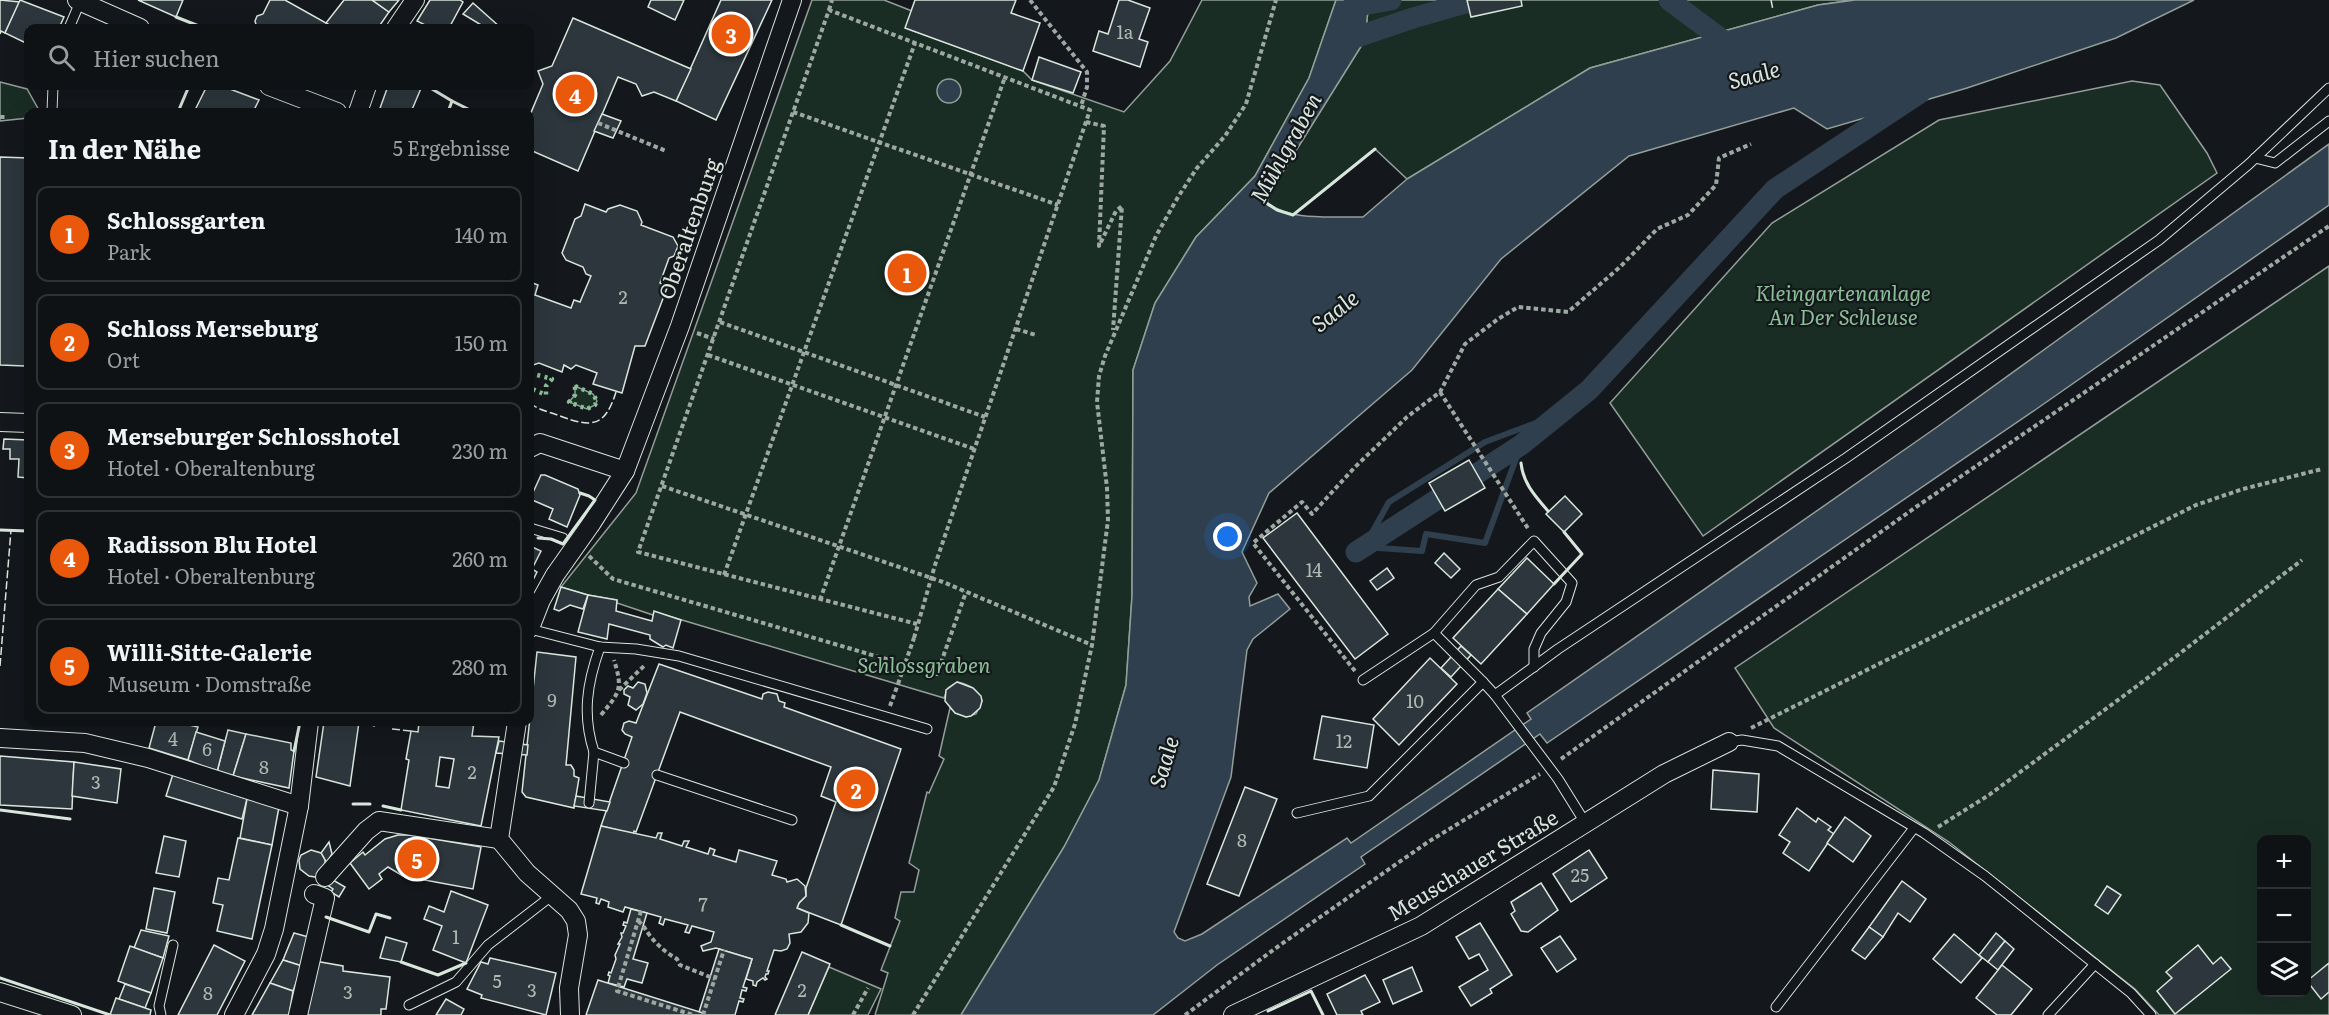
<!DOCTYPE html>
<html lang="de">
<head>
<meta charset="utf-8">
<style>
	body { margin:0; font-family:Literata,serif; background:#1d2022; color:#f1f3f6 }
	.controls { position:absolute; right:18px; bottom:18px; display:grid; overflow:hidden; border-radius:12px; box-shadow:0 6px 24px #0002 }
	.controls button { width:54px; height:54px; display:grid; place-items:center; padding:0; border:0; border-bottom:2px solid #2f3234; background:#0f1215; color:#f1f3f6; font:30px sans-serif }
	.you { position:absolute; left:1228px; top:537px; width:21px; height:21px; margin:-15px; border:4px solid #fff; border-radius:50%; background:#1a73e8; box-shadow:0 0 0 9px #1a73e833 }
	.badge { display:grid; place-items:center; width:39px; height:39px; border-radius:50%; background:#ea580c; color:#fff; font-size:20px; font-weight:700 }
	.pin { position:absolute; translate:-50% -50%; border:3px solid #fff; box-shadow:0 2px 6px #0006 }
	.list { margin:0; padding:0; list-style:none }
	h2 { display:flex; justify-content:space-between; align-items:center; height:78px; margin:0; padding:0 24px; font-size:26px }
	h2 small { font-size:20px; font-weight:400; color:#9b9ea0 }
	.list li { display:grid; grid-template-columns:39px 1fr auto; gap:18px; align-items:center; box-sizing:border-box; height:96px; margin:0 12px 12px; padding:0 12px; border:2px solid #2f3234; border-radius:12px }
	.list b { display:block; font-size:22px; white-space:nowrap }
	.list p { margin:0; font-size:20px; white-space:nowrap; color:#9b9ea0 }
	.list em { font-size:20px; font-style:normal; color:#9b9ea0 }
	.icon { flex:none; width:33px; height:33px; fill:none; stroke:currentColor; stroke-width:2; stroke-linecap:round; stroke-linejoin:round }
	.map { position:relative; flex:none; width:2329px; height:1015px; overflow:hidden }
	.search { position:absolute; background:#0f1215; box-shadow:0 6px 24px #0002; left:24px; top:24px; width:510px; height:66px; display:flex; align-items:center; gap:15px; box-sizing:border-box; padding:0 21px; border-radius:12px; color:#9b9ea0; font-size:22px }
	.panel { position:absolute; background:#0f1215; box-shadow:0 6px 24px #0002; left:24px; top:108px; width:510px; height:618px; border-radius:12px }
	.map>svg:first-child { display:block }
	.green { fill:#1a2d24; stroke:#939e99; stroke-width:1.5; fill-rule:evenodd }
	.water { fill:#2f3f4d; stroke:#939e99; stroke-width:1.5 }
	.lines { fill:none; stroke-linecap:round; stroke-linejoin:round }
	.stream { stroke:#2f3f4d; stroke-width:6 }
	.canal { stroke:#2f3f4d; stroke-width:21 }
	.building { fill:#2c363c; stroke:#d8e6dc; stroke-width:1.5; fill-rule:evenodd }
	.service-casing { stroke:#d8e6dc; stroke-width:11 }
	.minor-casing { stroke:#d8e6dc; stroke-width:20 }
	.path { stroke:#9da8a2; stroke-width:4; stroke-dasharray:4.5 3; stroke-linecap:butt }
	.service { stroke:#14181c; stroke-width:9 }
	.minor { stroke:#14181c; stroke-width:18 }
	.minor-bridge-casing { stroke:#d8e6dc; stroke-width:20; stroke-linecap:butt }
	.path-bridge { stroke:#9da8a2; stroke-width:4; stroke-dasharray:4.5 3; stroke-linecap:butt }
	.minor-bridge { stroke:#14181c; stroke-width:18 }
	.hedge { stroke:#8ac095; stroke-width:4.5; stroke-dasharray:3 4.5; stroke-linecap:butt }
	.fence { stroke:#d8e6dc; stroke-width:1.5; stroke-dasharray:8 3; stroke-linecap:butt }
	.wall { stroke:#d8e6dc; stroke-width:3 }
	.labels { text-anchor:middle; stroke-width:4.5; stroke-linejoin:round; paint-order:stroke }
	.number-label { font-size:18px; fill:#adbab4 }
	.street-label { font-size:21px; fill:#d8e6dc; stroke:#14181c }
	.park-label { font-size:21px; font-style:italic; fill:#8ac095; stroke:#14181c }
	.water-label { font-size:22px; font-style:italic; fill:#d8e6dc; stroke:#14181c }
</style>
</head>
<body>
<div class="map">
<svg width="2329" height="1015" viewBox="0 0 2329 1015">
	<rect width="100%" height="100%" fill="#14181c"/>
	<g class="green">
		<path d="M812,0H884L912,11L906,28L1023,71L1032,80L1124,112L1170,61L1202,0H1336L1309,78L1255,176L1196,237L1155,303L1133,370L1132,596L1126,685L1099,780L1064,847L961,1015H875L888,973L881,970L900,921L895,918L901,892H914L919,870L909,863L927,792L929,793L944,759L939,756L950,708L966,717L976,714L982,701C978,690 969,684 957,682L948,688L944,698L655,612L653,615L617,603V600L588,595L561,587L636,493Z"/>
		<polygon points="1369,0 1854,0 1818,5 1590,68 1407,179 1375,149 1293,215 1277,210 1266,203 1275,184 1365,40"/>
		<polygon points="2132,81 2160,85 2207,153 2217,173 1703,536 1610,403 1772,223 1939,120"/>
		<polygon points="0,82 27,89 40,112 28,112 28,118 0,121"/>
		<path d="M2329,266V1015H2159L2135,989L1949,842L1774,728L1735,668ZM2262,840H2306V992H2262Z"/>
		<polygon points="575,386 593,394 597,401 595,405 587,409 569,402 575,395"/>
		<polygon points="829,967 881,989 868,1015 808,1015"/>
	</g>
	<g class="water">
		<path d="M1336,0H1369L1365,40L1275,184L1267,202C1289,222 1334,216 1363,217L1407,179L1590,68L1818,5L1855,0H2194L2116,38L1967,88L1827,129L1794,108L1629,156L1501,259L1412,370L1269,493L1242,552L1257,583L1249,597L1250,606L1278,594L1290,609L1253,639L1247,650L1231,777L1174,932L1178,938L1185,941L1202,934L1347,838L1351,843L1531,719L1527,713L1937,427L2329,144V205L2035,410L1547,743L1540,734L1361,857L1365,864L1217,965L1153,1015H961L1064,847L1099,780L1126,685L1132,596L1133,370L1155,303L1196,237L1255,176L1309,78Z"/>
		<circle cx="949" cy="91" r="12"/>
	</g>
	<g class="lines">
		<polyline class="stream" points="1521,445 1485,543 1426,534 1422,551 1364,547 1389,502 1485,442 1557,415"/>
		<g class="canal">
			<polyline points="1669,0 1736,50"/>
			<polyline points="1352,7 1391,0"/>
			<polyline points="1342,42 1413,18 1476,0"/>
			<polyline points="1356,552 1521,445 1589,390 1775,189 1920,93"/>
		</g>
	</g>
	<g class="building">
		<polygon points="0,0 20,2 5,33 1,31 0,34"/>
		<polygon points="20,0 64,17 59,28 28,28 28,44 5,33"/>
		<polygon points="138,0 183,0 176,17"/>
		<polygon points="270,0 285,0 335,28 257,28 255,21 257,16 263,14"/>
		<polygon points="344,0 372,0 389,12 378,28 335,28 326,23"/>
		<polygon points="372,0 399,0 389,12"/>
		<polygon points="430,0 460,0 463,2 449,28 431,28 417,21"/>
		<polygon points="651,0 684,0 675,20 648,7"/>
		<polygon points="721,0 772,0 716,120 676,101"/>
		<polygon points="915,0 1016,0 1011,13 1040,23 1023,71 905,28"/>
		<polygon points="1119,0 1128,0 1150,8 1139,39 1148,42 1140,67 1093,51 1099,31 1108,34"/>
		<polygon points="1467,0 1521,0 1522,6 1471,17"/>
		<polygon points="473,3 500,27 499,28 486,28 463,14"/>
		<polygon points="573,18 691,69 676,101 654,92 642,96 636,84 618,77 578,171 530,150 530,115 543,84 538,71 552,66"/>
		<polygon points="1039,57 1081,72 1073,93 1032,80"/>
		<polygon points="207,86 222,86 259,100 253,112 194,112"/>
		<polygon points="388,86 422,86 411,112 379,111"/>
		<polygon points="602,114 621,121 613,138 594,131"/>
		<polygon points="0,157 28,158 25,366 0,365"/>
		<polygon points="585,204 606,212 608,209 620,205 637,211 642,222 641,225 673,237 678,246 674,256 669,258 660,283 667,288 645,346 635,346 622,393 593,384 597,373 576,365 571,369 564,365 562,372 539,363 530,366 530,282 538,285 535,295 571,308 574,300 580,302 591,276 586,274 583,267 566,260 562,253 575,219 581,216"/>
		<polygon points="4,439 28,440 28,478 18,477 19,459 10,459 10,449 3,449"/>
		<polygon points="1469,460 1485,488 1445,511 1429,483"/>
		<polygon points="541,475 545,475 578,489 580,495 567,527 549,519 553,509 530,499"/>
		<polygon points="1565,496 1582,514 1564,532 1546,514"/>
		<polygon points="1297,513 1388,634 1355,659 1263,538"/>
		<polygon points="530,546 541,551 532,569 537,572 530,586"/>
		<polygon points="1444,553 1460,569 1451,578 1435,563"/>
		<polygon points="1527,558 1554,584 1527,614 1498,589"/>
		<polygon points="1387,568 1394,578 1377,590 1370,581"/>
		<polygon points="561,587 588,595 583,609 570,605 559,611 554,609"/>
		<polygon points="1498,589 1527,614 1481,664 1453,638"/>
		<polygon points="588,595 617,600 616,611 652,621 654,611 681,620 673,648 666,645 663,647 650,639 650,635 609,624 607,639 578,632"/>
		<polygon points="1461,646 1471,655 1451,677 1441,668"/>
		<polygon points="537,652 576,657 566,765 571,765 574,770 574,776 579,778 574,808 526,797 522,792"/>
		<polygon points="1430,658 1457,684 1399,745 1373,719"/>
		<polygon points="659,664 762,699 763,694 768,692 777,694 779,701 785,703 784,707 901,749 841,925 797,908 799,903 806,896 806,888 836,802 821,796 831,767 680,712 636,832 634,831 633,834 601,826 632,737 625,734 622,730 624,723 629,721 636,723"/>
		<polygon points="638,682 645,684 647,693 643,704 636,710 628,705 630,697 624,694 624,690 628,686 633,688"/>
		<polygon points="957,682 973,688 981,696 982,701 980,708 971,716 966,717 955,713 945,701 946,690"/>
		<polygon points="1322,716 1374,725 1367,768 1314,759"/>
		<polygon points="156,722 176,722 198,727 188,760 149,748"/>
		<polygon points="324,722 359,722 350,786 316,777"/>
		<path d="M419,722H474L472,736L499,737L481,826L401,810L409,760L406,759L411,731L418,732ZM440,757L454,759L449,788L436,786Z"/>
		<polygon points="228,730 246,734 233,776 217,772"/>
		<polygon points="196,732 225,741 217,772 188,760"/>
		<polygon points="246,734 291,743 291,750 294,751 289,788 233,776"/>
		<polygon points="499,741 528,745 527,755 496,753"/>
		<polygon points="0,756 74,762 72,809 0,805"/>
		<polygon points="74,762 121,769 117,803 72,796"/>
		<polygon points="1713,770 1759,774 1757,812 1711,809"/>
		<polygon points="173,774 247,799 242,819 166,796"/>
		<polygon points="1245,787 1277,799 1239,896 1207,884"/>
		<polygon points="576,796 610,802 607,811 574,806"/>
		<polygon points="247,799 279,807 272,845 240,838"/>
		<polygon points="1797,808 1816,822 1818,818 1831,827 1828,830 1834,834 1809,871 1783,853 1790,842 1779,835"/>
		<polygon points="1845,817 1871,836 1853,862 1827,843"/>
		<polygon points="601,826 656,838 658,833 662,833 660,839 682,846 684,841 689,841 686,847 708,854 710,848 715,850 713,855 736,862 739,850 777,861 772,875 786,879 787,882 797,879 805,886 806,896 799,903 797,908 809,913 808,923 801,932 789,934 790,943 787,949 781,951 774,950 767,971 769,971 768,974 766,974 765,977 767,979 765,980 763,978 757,982 756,986 753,985 753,981 746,979 752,959 716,948 703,951 701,946 711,942 714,932 692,926 689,933 685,932 688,925 665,919 663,925 659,923 661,917 625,907 623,912 608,907 609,902 601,899 599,904 596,903 597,898 581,894"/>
		<polygon points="398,835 410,835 481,847 473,889 403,876 388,867 379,874 382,879 369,889 350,863 363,852 365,855 385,839"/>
		<polygon points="164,836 186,841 179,877 156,873"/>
		<polygon points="238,838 272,845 252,939 217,931 223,905 213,903 218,878 229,880"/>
		<polygon points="329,842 332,854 325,866 325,860 321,853"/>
		<polygon points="311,850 321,853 325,860 325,866 321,873 345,887 339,897 331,892 333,889 315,877 309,876 300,869 299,860 301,855"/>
		<polygon points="1589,850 1607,878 1571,902 1553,874"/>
		<polygon points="1902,881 1926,899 1910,922 1898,913 1883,937 1869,927"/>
		<polygon points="1541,883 1558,910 1528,932 1521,931 1511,914 1515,911 1511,902"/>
		<polygon points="2107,886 2121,895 2108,914 2095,905"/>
		<polygon points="154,888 175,892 167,933 146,929"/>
		<polygon points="451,891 488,905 466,963 433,950 442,926 424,919 429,906 444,912"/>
		<polygon points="631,909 647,913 633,959 648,963 642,983 627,979 624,987 608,983 610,976 608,975 609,972 611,973 616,959 615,955 620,944 618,944 622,937 621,933 623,933 626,926 623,925 624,922 627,923"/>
		<polygon points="1480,923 1512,975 1490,989 1492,993 1471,1006 1459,987 1488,970 1479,954 1469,959 1456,937"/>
		<polygon points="1869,927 1883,937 1865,959 1852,950"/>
		<polygon points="141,930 169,936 163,958 134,948"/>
		<polygon points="294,933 312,938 302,966 283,960"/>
		<polygon points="1996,933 2005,941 1988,962 1979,955"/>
		<polygon points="1954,934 1982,958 1961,983 1933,959"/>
		<polygon points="1560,936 1576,959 1557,972 1541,948"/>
		<polygon points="386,937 407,943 401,962 380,958"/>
		<polygon points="2005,941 2014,949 1998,970 1988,962"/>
		<polygon points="214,945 245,961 217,1015 178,1015"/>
		<polygon points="2198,945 2213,964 2221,957 2231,969 2175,1014 2157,991 2172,978 2166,972"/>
		<polygon points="130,946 163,958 151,993 118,981"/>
		<polygon points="719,949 752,959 743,987 747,988 746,991 742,990 740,998 744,999 743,1002 739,1001 735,1015 703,1015 703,1013 699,1012"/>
		<polygon points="802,952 830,964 808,1015 775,1015"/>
		<polygon points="490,958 556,973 546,1015 481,998 482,995 467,989 481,962 488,964"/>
		<polygon points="283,960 302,966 293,991 270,983"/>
		<polygon points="315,961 343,966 343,971 390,977 386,1009 381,1009 381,1015 304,1015"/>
		<polygon points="2329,963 2329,992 2321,999 2307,981"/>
		<polygon points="2002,965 2032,989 2011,1015 1997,1015 1976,998"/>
		<polygon points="1412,967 1422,991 1393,1004 1383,980"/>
		<polygon points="1365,975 1380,1002 1361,1011 1363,1015 1337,1015 1327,994"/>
		<polygon points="598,980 703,1013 703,1015 586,1015"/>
		<polygon points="270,983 293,991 289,1015 252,1015"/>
		<polygon points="125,984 151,993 145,1008 119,999"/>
		<polygon points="116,998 151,1010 150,1015 110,1015"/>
		<polygon points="446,999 464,1009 461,1015 436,1015"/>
	</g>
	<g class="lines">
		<defs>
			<g id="service">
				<polyline points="69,28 80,2"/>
				<polyline points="52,112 53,86"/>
				<polyline points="2255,158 2275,163 2329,121"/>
				<polyline points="530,528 563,538"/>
				<polyline points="530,629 600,647 636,649 679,656 927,729"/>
				<polyline points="1434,633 1483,682"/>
				<path d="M600,647C587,683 582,715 594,752L624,763"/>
				<polyline points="1363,680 1434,633 1476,585 1499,577 1534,541 1572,583 1566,602 1541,633 1534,649 1534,667"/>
				<polyline points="1495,695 1558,779 1586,824"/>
				<polyline points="1729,742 1742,740 1778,746 1924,833 1985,876 2131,993 2151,1015"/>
				<polyline points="657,775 792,820"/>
				<polyline points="589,803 594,752"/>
				<polyline points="1297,813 1369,796 1483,682 1495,695 1558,649 1846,458 2159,240 2249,164 2329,88"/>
				<polyline points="409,1005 456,982 488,945 554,894"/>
				<polyline points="1776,1007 1914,828"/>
				<polyline points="161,1015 159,1006 173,945"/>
				<polyline points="2048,1015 2095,964"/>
			</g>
			<g id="minor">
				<polyline points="77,0 140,28"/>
				<polyline points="396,28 415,0"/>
				<polyline points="269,86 337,112"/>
				<polyline points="358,112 367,86"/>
				<polyline points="0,422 28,423"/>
				<polyline points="530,448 540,443 625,471"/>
				<polyline points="591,524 625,471 680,326 792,0"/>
				<polyline points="530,628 541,600 555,575"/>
				<polyline points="517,722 499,839 527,873 569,910 576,921 578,935 569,988 570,1015"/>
				<polyline points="0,738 85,743 148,758 299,806"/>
				<polyline points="325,877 366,831 379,821 499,839"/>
				<polyline points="0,992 72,1015"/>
				<polyline points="234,1015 266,954 274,929 299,806 309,722"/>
				<polyline points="298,1015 325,898 314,894"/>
				<polyline points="1233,1015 1421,926 1664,774 1729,742"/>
			</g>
		</defs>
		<use href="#service" class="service-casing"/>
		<use href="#minor" class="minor-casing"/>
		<g class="path">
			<polyline points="1030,0 1087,72 1087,87 1081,106"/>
			<polyline points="829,10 832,0"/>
			<polyline points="793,112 1058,205"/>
			<polyline points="0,117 7,117"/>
			<polyline points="1086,122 1104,126 1099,246 1116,211 1122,206 1113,330"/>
			<polyline points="598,123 666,151"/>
			<polyline points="720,322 985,417"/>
			<polyline points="1016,329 1036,335"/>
			<polyline points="697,333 714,339"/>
			<polyline points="708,355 974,449"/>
			<polyline points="1440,392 1529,530"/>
			<polyline points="662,486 943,582 1092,645"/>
			<polyline points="589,556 613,579 937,674 966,592"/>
			<polyline points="724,575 915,43"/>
			<polyline points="820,600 1005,77"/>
			<polyline points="914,638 935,565 1090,110 829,10 638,552 917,624"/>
			<polyline points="1355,671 1253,543 1302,502 1312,514 1355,467 1407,417 1440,392 1465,344 1498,319 1518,307 1568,312 1620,267 1657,229 1688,215 1716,185 1719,158 1751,144"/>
			<polyline points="619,690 646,664"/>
			<polyline points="890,706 898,684"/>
			<path d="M601,715C620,692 623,689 614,660"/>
			<polyline points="1751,728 2196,505 2243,489 2322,469"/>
			<polyline points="1561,759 1916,507 2329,226"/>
			<polyline points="1938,827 1989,795 2137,686 2302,560"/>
			<polyline points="641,911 617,991 693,1015"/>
			<path d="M638,921C644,925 646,931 651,937C658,946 668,954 677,959L680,965L715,979"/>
			<polyline points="703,1015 724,950"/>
			<polyline points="853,1015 868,988"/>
			<polyline points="913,1015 1054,787 1075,724 1092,645 1108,520 1107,488 1097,402 1099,376 1105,356 1156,236 1178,197 1197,168 1225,136 1246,104 1276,0"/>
			<polyline points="1185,1015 1280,945 1428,842 1540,774"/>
		</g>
		<use href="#service" class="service"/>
		<use href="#minor" class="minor"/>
		<defs>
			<polyline id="minor-bridge" points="555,575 591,524"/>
		</defs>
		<use href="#minor-bridge" class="minor-bridge-casing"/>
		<polyline class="path-bridge" points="898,684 914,638"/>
		<use href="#minor-bridge" class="minor-bridge"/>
		<g class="hedge">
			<polyline points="530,373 552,379 546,386 546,395 530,388"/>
			<polygon points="575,386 593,394 597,401 595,405 587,409 569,402 575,395"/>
		</g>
		<g class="fence">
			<polyline points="1771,0 1773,10"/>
			<path d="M530,403C538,410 550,412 560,416C592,428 605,427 616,392"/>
			<polyline points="0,666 11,530"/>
			<polyline points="359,722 375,726"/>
			<polyline points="392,729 411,731"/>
		</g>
		<g class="wall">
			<polyline points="176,17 204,28"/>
			<polyline points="427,86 452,101 448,112"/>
			<polyline points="452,101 474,112"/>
			<polyline points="178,112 189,86"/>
			<polyline points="1266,203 1277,210 1293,215 1375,149"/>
			<path d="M1521,463C1523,483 1535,496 1548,511"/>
			<polyline points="0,530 28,531"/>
			<polyline points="538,538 551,539 563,544 595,500 589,496 580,493"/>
			<polyline points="1554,584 1582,554 1564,532"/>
			<polyline points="294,751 300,722"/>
			<polyline points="353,804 370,804"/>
			<polyline points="383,806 401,810"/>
			<polyline points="0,810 70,819"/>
			<polyline points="326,917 369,932 376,914 390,918"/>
			<polyline points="841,925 890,946"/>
			<polyline points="401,962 438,975 466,963"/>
			<polyline points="0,978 110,1015"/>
			<polyline points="1268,1011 1311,991 1323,1015"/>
		</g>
	</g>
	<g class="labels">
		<g class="number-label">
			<text x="1125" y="39">1a</text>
			<text x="623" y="304">2</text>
			<text x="1314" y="577">14</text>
			<text x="552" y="707">9</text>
			<text x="1415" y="708">10</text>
			<text x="173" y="746">4</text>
			<text x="1344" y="748">12</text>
			<text x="207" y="756">6</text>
			<text x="264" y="774">8</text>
			<text x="472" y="779">2</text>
			<text x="96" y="789">3</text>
			<text x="1242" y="847">8</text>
			<text x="1580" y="882">25</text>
			<text x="703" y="911">7</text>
			<text x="456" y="944">1</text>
			<text x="497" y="988">5</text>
			<text x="532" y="997">3</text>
			<text x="802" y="997">2</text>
			<text x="348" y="999">3</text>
			<text x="208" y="1000">8</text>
		</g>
		<g class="street-label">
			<text transform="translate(690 229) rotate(-71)" y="7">Oberaltenburg</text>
			<text transform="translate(1473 866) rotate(-31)" y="7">Meuschauer Straße</text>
		</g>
		<g class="park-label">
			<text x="1843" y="301">Kleingartenanlage<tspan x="1843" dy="24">An Der Schleuse</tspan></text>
			<text x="924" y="673">Schlossgraben</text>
		</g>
		<g class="water-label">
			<text transform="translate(1754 75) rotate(-15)" y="8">Saale</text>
			<text transform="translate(1286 148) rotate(-61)" y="8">Mühlgraben</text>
			<text transform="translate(1335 311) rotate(-38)" y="8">Saale</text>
			<text transform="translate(1164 762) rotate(-73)" y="8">Saale</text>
		</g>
	</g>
</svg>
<div class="controls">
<button>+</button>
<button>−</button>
<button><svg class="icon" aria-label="layers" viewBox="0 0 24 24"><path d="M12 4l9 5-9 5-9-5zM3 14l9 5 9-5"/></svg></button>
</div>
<div class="you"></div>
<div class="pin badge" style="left:907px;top:273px">1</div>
<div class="pin badge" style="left:856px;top:789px">2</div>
<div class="pin badge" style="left:731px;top:34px">3</div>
<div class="pin badge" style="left:575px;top:94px">4</div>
<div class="pin badge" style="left:417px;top:859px">5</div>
<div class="search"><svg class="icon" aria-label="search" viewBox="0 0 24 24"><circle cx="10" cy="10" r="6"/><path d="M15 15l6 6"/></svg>Hier suchen</div>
<section class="panel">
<h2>In der Nähe<small>5 Ergebnisse</small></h2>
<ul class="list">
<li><span class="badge">1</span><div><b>Schlossgarten</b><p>Park</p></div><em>140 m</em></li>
<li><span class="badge">2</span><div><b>Schloss Merseburg</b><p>Ort</p></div><em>150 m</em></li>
<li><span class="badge">3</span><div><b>Merseburger Schlosshotel</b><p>Hotel · Oberaltenburg</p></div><em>230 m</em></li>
<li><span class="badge">4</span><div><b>Radisson Blu Hotel</b><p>Hotel · Oberaltenburg</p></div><em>260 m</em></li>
<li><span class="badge">5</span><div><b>Willi-Sitte-Galerie</b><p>Museum · Domstraße</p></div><em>280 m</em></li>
</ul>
</section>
</div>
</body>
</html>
